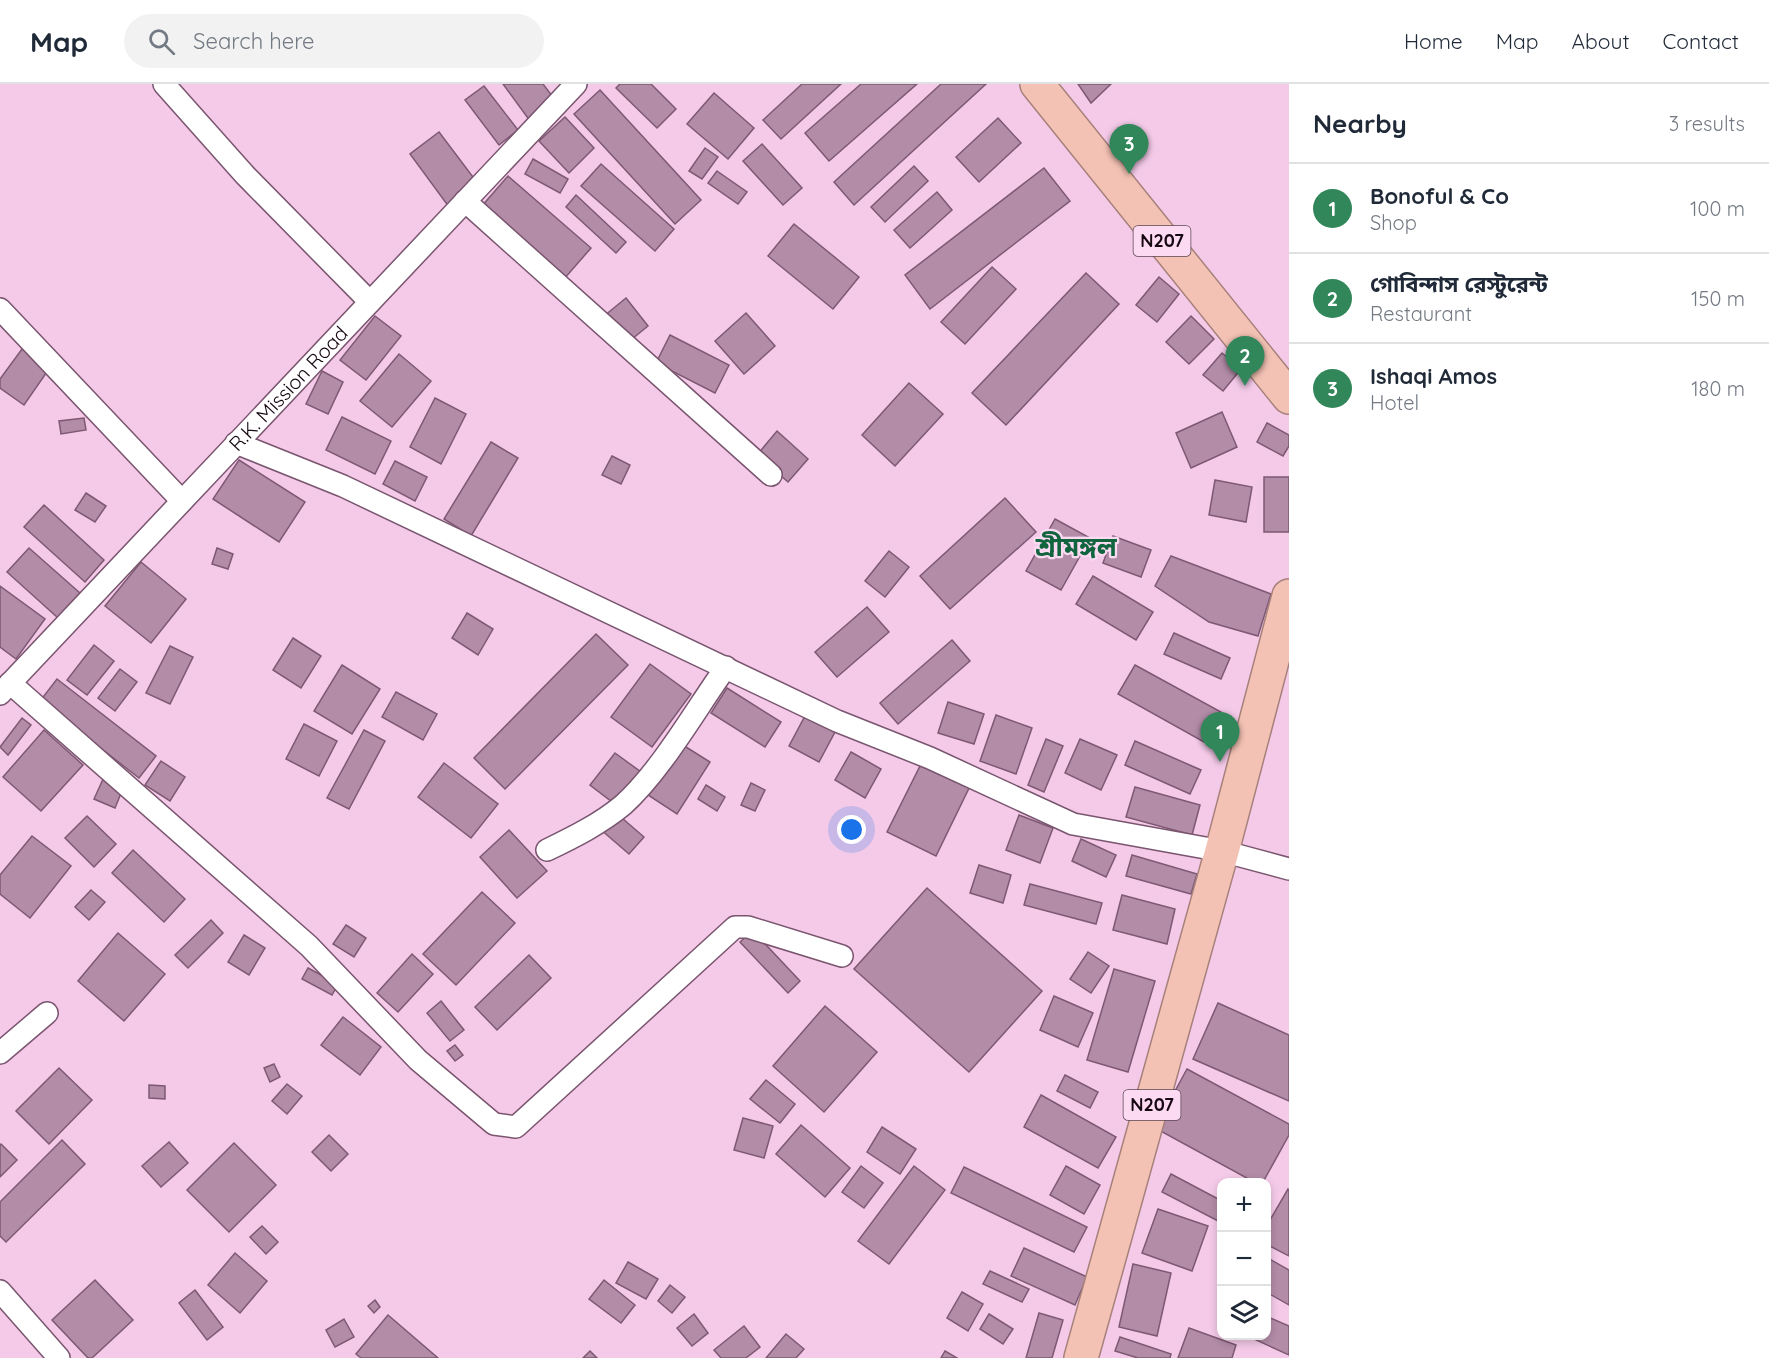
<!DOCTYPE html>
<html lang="en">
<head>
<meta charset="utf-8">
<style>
	body { margin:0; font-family:Quicksand,"Noto Sans Bengali",sans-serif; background:#f2f2f3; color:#1f2937 }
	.controls { position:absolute; right:18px; bottom:18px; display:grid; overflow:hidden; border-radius:12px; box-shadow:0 3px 9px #0003 }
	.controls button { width:54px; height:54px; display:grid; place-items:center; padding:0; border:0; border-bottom:2px solid #e0e1e3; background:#fff; color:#1f2937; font:30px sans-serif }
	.you { position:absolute; left:852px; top:746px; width:21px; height:21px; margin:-15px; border:4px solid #fff; border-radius:50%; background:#1a73e8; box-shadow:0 0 0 9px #1a73e833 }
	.badge { display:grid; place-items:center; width:39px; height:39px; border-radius:50%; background:#31865a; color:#fff; font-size:20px; font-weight:700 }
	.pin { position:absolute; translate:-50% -50px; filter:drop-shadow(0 2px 3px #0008) }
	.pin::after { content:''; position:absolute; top:32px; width:21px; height:18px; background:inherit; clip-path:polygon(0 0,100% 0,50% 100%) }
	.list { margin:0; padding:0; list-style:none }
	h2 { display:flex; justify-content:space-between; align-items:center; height:78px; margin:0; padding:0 24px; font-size:26px }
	h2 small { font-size:20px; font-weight:400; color:#747a83 }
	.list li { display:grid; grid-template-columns:39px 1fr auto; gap:18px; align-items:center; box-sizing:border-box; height:90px; padding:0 24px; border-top:2px solid #e0e1e3 }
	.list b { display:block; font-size:22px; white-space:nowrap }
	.list p { margin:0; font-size:20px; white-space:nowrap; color:#747a83 }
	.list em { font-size:20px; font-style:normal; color:#747a83 }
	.icon { flex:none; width:33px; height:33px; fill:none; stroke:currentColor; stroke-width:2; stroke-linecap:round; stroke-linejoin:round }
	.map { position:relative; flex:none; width:1289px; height:1274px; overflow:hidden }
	header { display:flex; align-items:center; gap:36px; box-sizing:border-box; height:84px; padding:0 30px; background:#fff; border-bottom:2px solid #e0e1e3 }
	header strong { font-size:28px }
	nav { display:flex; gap:33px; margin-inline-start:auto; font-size:21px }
	.search { width:420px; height:54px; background:#f2f2f3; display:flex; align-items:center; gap:15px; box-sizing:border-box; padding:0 21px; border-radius:33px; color:#747a83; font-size:22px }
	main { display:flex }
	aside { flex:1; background:#fff }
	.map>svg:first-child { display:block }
	.building { fill:#b38ca8; stroke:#7d5973; stroke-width:1.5 }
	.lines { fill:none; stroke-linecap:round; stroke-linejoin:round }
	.street-casing { stroke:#79556f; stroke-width:24 }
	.highway-casing { stroke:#a6817b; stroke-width:36 }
	.street { stroke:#fff; stroke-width:21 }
	.highway { stroke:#f4c2b4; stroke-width:33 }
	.labels { text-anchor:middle; stroke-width:4.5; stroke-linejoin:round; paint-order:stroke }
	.shield { fill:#fcdaf2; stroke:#5b4755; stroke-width:1.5 }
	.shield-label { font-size:18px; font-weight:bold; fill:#160812 }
	.street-label { font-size:20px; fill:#160812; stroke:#fcdaf2 }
	.district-label { font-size:26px; font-weight:bold; fill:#10653e; stroke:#fcdaf2 }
</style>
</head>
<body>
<header>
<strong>Map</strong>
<div class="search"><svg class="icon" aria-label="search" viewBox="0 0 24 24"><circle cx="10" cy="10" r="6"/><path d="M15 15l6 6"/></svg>Search here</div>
<nav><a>Home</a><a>Map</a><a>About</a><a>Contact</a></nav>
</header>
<main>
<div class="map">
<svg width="1289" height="1274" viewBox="0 0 1289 1274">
	<rect width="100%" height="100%" fill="#f4cae8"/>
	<g class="building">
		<polygon points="503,0 543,0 556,17 530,37"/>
		<polygon points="620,0 651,0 676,25 657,44 616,4"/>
		<polygon points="802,0 841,0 781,55 763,36"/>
		<polygon points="861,0 917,0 829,77 805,49"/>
		<polygon points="941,0 986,0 854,121 834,98"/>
		<polygon points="1078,0 1111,0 1091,19"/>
		<polygon points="484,2 518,46 499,61 465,16"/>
		<polygon points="600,6 701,116 675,140 574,30"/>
		<polygon points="714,9 754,44 728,75 687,40"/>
		<polygon points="565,33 594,64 569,89 539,57"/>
		<polygon points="998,34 1021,59 979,98 956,73"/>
		<polygon points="439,48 479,101 449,123 410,70"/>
		<polygon points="762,60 802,104 783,121 743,77"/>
		<polygon points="705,64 718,73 702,95 689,87"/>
		<polygon points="533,75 568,95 560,109 525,90"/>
		<polygon points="601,80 674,145 655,167 581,102"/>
		<polygon points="914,82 928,97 885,138 871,123"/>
		<polygon points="1044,84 1070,117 930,225 905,191"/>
		<polygon points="717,87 747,108 738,120 708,99"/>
		<polygon points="508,92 591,164 564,195 481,123"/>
		<polygon points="937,108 952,126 910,164 894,146"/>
		<polygon points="576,111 626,158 616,169 566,123"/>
		<polygon points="794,140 859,193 833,225 768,172"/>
		<polygon points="992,183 1016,205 965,260 941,238"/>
		<polygon points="1086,189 1119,220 1006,341 972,309"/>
		<polygon points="1159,193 1179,210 1157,238 1136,221"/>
		<polygon points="626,214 648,242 626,260 604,232"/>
		<polygon points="746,229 775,262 744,290 715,257"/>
		<polygon points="375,232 401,252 366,296 340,276"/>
		<polygon points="1191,232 1214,255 1189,280 1166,258"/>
		<polygon points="670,251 729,281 715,309 656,279"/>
		<polygon points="22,265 49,285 24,321 0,304 0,295"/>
		<polygon points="1222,269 1241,285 1223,307 1203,291"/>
		<polygon points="399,270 431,297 392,343 360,317"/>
		<polygon points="322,287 343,298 328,330 306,320"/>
		<polygon points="909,299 943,330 895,382 862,351"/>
		<polygon points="435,314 466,330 441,380 410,363"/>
		<polygon points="1222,328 1237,363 1191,384 1176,349"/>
		<polygon points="342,333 391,357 375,390 326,366"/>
		<polygon points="84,334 86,346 61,350 59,337"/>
		<polygon points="1267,339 1289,351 1289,362 1283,372 1257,358"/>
		<polygon points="777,347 808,375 788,398 757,371"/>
		<polygon points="491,358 518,374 471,452 444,435"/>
		<polygon points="612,372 630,381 621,400 602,391"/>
		<polygon points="239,376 305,418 279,458 213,415"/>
		<polygon points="395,377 427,393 415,417 383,400"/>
		<rect x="1264" y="393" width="25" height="55"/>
		<polygon points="1215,396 1252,403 1246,438 1209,431"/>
		<polygon points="86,409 106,422 95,438 75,426"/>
		<polygon points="1005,414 1036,448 950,525 920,492"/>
		<polygon points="44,421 104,476 85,498 24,443"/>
		<polygon points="1055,435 1090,454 1061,506 1026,487"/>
		<polygon points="1113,452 1151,466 1141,493 1103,479"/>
		<polygon points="29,464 80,509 58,534 7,488"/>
		<polygon points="217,464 233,470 228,485 212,480"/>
		<polygon points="889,467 909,483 885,513 865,497"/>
		<polygon points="1171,472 1271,510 1258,552 1209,538 1155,502"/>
		<polygon points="141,478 186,515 151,559 105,522"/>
		<polygon points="1093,492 1153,528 1136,556 1076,520"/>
		<polygon points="0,502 45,535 16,575 0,563"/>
		<polygon points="867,523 889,548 837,593 815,568"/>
		<polygon points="467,529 493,545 478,571 452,554"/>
		<polygon points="1174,549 1230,574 1221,595 1164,570"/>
		<polygon points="596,550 628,581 505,705 474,674"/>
		<polygon points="293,554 321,572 301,604 273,586"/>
		<polygon points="952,556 970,577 898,640 880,619"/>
		<polygon points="94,561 114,577 87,611 67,596"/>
		<polygon points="170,562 193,573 170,620 146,609"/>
		<polygon points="650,580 691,610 652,663 611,633"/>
		<polygon points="342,581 380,605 352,650 314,627"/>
		<polygon points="1135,581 1221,628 1204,658 1118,610"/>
		<polygon points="120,585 137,598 115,627 98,614"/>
		<polygon points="57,595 156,672 139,694 40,617"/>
		<polygon points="727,604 781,638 765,663 711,629"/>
		<polygon points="396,608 437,630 423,656 382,633"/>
		<polygon points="948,618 984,630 974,660 938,649"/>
		<polygon points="996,631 1032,644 1016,690 980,677"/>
		<polygon points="805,632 835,648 819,678 789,662"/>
		<polygon points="22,634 31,641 8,671 0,663"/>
		<polygon points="304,640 337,657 319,692 286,675"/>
		<polygon points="44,646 83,681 41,727 3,693"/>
		<polygon points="364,646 385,657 349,725 327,714"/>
		<polygon points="1046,655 1063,662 1044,708 1028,701"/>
		<polygon points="1080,655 1117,671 1101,706 1065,689"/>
		<polygon points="1135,657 1201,686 1190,710 1125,681"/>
		<polygon points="678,658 710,678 677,730 645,709"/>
		<polygon points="851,668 881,685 865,714 835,696"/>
		<polygon points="615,669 641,688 616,721 590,701"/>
		<polygon points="924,674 972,698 936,772 887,748"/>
		<polygon points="161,677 185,693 170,717 145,701"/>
		<polygon points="444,679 498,720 471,754 418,713"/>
		<polygon points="104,693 124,702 115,724 94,715"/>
		<polygon points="751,699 765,706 755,727 741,721"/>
		<polygon points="706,701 725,713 717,727 698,715"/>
		<polygon points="1135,703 1200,721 1192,751 1126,733"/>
		<polygon points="615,728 644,753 629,770 600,745"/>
		<polygon points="1019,731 1053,744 1040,779 1006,766"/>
		<polygon points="87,732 116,760 94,783 65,754"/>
		<polygon points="509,746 547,787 517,814 480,773"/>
		<polygon points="32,752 71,782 30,834 0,810 0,791"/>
		<polygon points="1081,755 1116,771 1106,793 1072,777"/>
		<polygon points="133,766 185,815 164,838 112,789"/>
		<polygon points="1132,771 1197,790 1191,810 1126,792"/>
		<polygon points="979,781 1011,791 1003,819 970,809"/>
		<polygon points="1030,800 1102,819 1096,840 1024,821"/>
		<polygon points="927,804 1042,907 969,988 854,885"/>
		<polygon points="91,806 105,818 89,836 75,823"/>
		<polygon points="482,808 515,839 456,901 423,870"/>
		<polygon points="1122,811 1175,825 1167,860 1113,846"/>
		<polygon points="211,836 223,849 188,884 175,871"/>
		<polygon points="346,841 366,854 354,873 333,860"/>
		<polygon points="753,847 800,897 788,909 740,858"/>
		<polygon points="118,849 165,890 124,937 78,897"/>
		<polygon points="244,851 265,864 249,891 228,878"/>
		<polygon points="1088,868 1109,882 1091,909 1070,895"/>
		<polygon points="412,870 433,890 398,928 377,909"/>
		<polygon points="529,871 551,894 497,946 475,923"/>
		<polygon points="308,884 338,900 332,911 302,895"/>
		<polygon points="1114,885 1155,897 1128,988 1087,976"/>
		<polygon points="1054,912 1093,929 1078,963 1040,946"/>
		<polygon points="441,917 464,946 450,957 427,929"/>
		<polygon points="1218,919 1289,951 1289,1017 1193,975"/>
		<polygon points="825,922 877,968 824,1028 773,982"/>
		<polygon points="343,933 381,963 360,991 321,961"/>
		<polygon points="455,961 463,971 455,977 447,967"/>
		<polygon points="274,980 280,993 270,998 264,984"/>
		<polygon points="59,984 92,1016 49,1060 16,1027"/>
		<polygon points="1187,985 1289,1040 1289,1051 1263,1098 1254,1098 1155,1044"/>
		<polygon points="1065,991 1098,1008 1090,1024 1057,1007"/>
		<polygon points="766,996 795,1020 780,1039 750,1015"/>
		<polygon points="287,1000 302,1012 287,1030 272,1017"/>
		<polygon points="149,1001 165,1002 165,1015 149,1014"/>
		<polygon points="1041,1011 1116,1053 1098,1084 1024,1043"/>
		<polygon points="743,1034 773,1042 764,1074 734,1066"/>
		<polygon points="801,1041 850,1084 825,1113 776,1070"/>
		<polygon points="882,1043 916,1065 900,1090 867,1068"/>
		<polygon points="329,1051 348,1070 331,1087 312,1068"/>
		<polygon points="62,1056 85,1080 6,1158 0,1152 0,1118"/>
		<polygon points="169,1058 188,1079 161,1103 142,1082"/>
		<polygon points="234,1059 276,1101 229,1148 187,1106"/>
		<polygon points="1,1060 17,1076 0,1093 0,1061"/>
		<polygon points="861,1082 883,1099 864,1124 842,1108"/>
		<polygon points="914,1082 945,1106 889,1180 858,1157"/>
		<polygon points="1066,1082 1100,1101 1084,1130 1050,1111"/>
		<polygon points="964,1083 1087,1143 1074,1168 951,1109"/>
		<polygon points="1171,1090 1222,1117 1222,1139 1162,1108"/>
		<polygon points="1288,1105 1289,1106 1289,1172 1266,1160 1266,1143"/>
		<polygon points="1158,1125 1208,1142 1192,1187 1142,1169"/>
		<polygon points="262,1142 278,1158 266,1170 250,1153"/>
		<polygon points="1024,1164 1087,1193 1075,1221 1011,1192"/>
		<polygon points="235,1169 267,1197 240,1229 208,1201"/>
		<polygon points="1266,1173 1289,1186 1289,1221 1266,1208"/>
		<polygon points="628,1178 658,1195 646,1215 616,1199"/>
		<polygon points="1133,1180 1171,1189 1157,1252 1119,1243"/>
		<polygon points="990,1187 1029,1205 1022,1218 983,1200"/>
		<polygon points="95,1196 133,1236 92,1274 88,1274 52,1236"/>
		<polygon points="604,1196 635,1221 621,1239 589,1215"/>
		<polygon points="670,1201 685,1213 672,1229 658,1217"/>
		<polygon points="195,1206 223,1243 207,1256 179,1219"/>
		<polygon points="962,1208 983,1220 968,1247 947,1234"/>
		<polygon points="375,1216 380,1223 374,1229 368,1222"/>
		<polygon points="1039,1229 1063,1236 1052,1274 1026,1274"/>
		<polygon points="694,1230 708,1249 692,1262 677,1244"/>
		<polygon points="989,1230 1013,1245 1003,1260 980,1245"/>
		<polygon points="388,1231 438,1274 361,1274 356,1270"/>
		<polygon points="1266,1232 1289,1242 1289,1271 1254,1255 1256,1252 1266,1252"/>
		<polygon points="344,1235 354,1253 335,1263 326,1246"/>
		<polygon points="744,1242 760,1263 746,1274 721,1274 714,1266"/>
		<polygon points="1189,1244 1236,1261 1232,1274 1178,1274"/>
		<polygon points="786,1250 804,1265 796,1274 766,1274"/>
		<polygon points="1120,1253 1171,1270 1170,1274 1138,1274 1115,1267"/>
		<polygon points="590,1267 597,1274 583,1274"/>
		<polygon points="945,1267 957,1274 941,1274"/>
	</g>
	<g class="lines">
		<defs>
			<g id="street">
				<polyline points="164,0 245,91 370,218"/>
				<polyline points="465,117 771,391"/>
				<polyline points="0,225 182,417"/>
				<polyline points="236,359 343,402 837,637 930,674 1073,740 1222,767 1289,785"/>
				<polyline points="10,599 309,862 418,976 494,1040 516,1043 735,843 748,843 842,872"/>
				<path id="s1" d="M0,610L576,0"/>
				<path d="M547,766C574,753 600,740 623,721C661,687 696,625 726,583"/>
				<polyline points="0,969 47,929"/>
				<polyline points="0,1207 59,1274"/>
			</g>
			<g id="highway">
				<polyline points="1037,0 1289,313"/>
				<polyline points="1081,1274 1222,767 1289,512"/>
			</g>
		</defs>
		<use href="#street" class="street-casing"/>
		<use href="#highway" class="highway-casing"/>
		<use href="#street" class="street"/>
		<use href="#highway" class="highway"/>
	</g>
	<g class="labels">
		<g class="shield">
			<rect x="1133.5" y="142" width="57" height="30" rx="4.5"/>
			<rect x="1123.5" y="1006" width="57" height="30" rx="4.5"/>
		</g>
		<g class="shield-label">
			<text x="1162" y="163">N207</text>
			<text x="1152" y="1027">N207</text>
		</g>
		<g class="street-label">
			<text dy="7" stroke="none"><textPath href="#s1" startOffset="420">R.K. Mission Road</textPath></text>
		</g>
		<g class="district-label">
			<text x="1076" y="472">শ্রীমঙ্গল</text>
		</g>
	</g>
</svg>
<div class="controls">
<button>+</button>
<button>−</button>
<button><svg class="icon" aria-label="layers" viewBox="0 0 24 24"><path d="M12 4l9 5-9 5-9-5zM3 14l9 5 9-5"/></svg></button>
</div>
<div class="you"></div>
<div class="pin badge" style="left:1220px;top:678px">1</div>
<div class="pin badge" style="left:1245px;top:302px">2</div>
<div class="pin badge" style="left:1129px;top:90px">3</div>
</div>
<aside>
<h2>Nearby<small>3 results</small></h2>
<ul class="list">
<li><span class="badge">1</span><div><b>Bonoful &amp; Co</b><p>Shop</p></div><em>100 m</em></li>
<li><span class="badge">2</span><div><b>গোবিন্দাস রেস্টুরেন্ট</b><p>Restaurant</p></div><em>150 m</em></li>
<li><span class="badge">3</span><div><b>Ishaqi Amos</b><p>Hotel</p></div><em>180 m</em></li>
</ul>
</aside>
</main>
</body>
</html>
